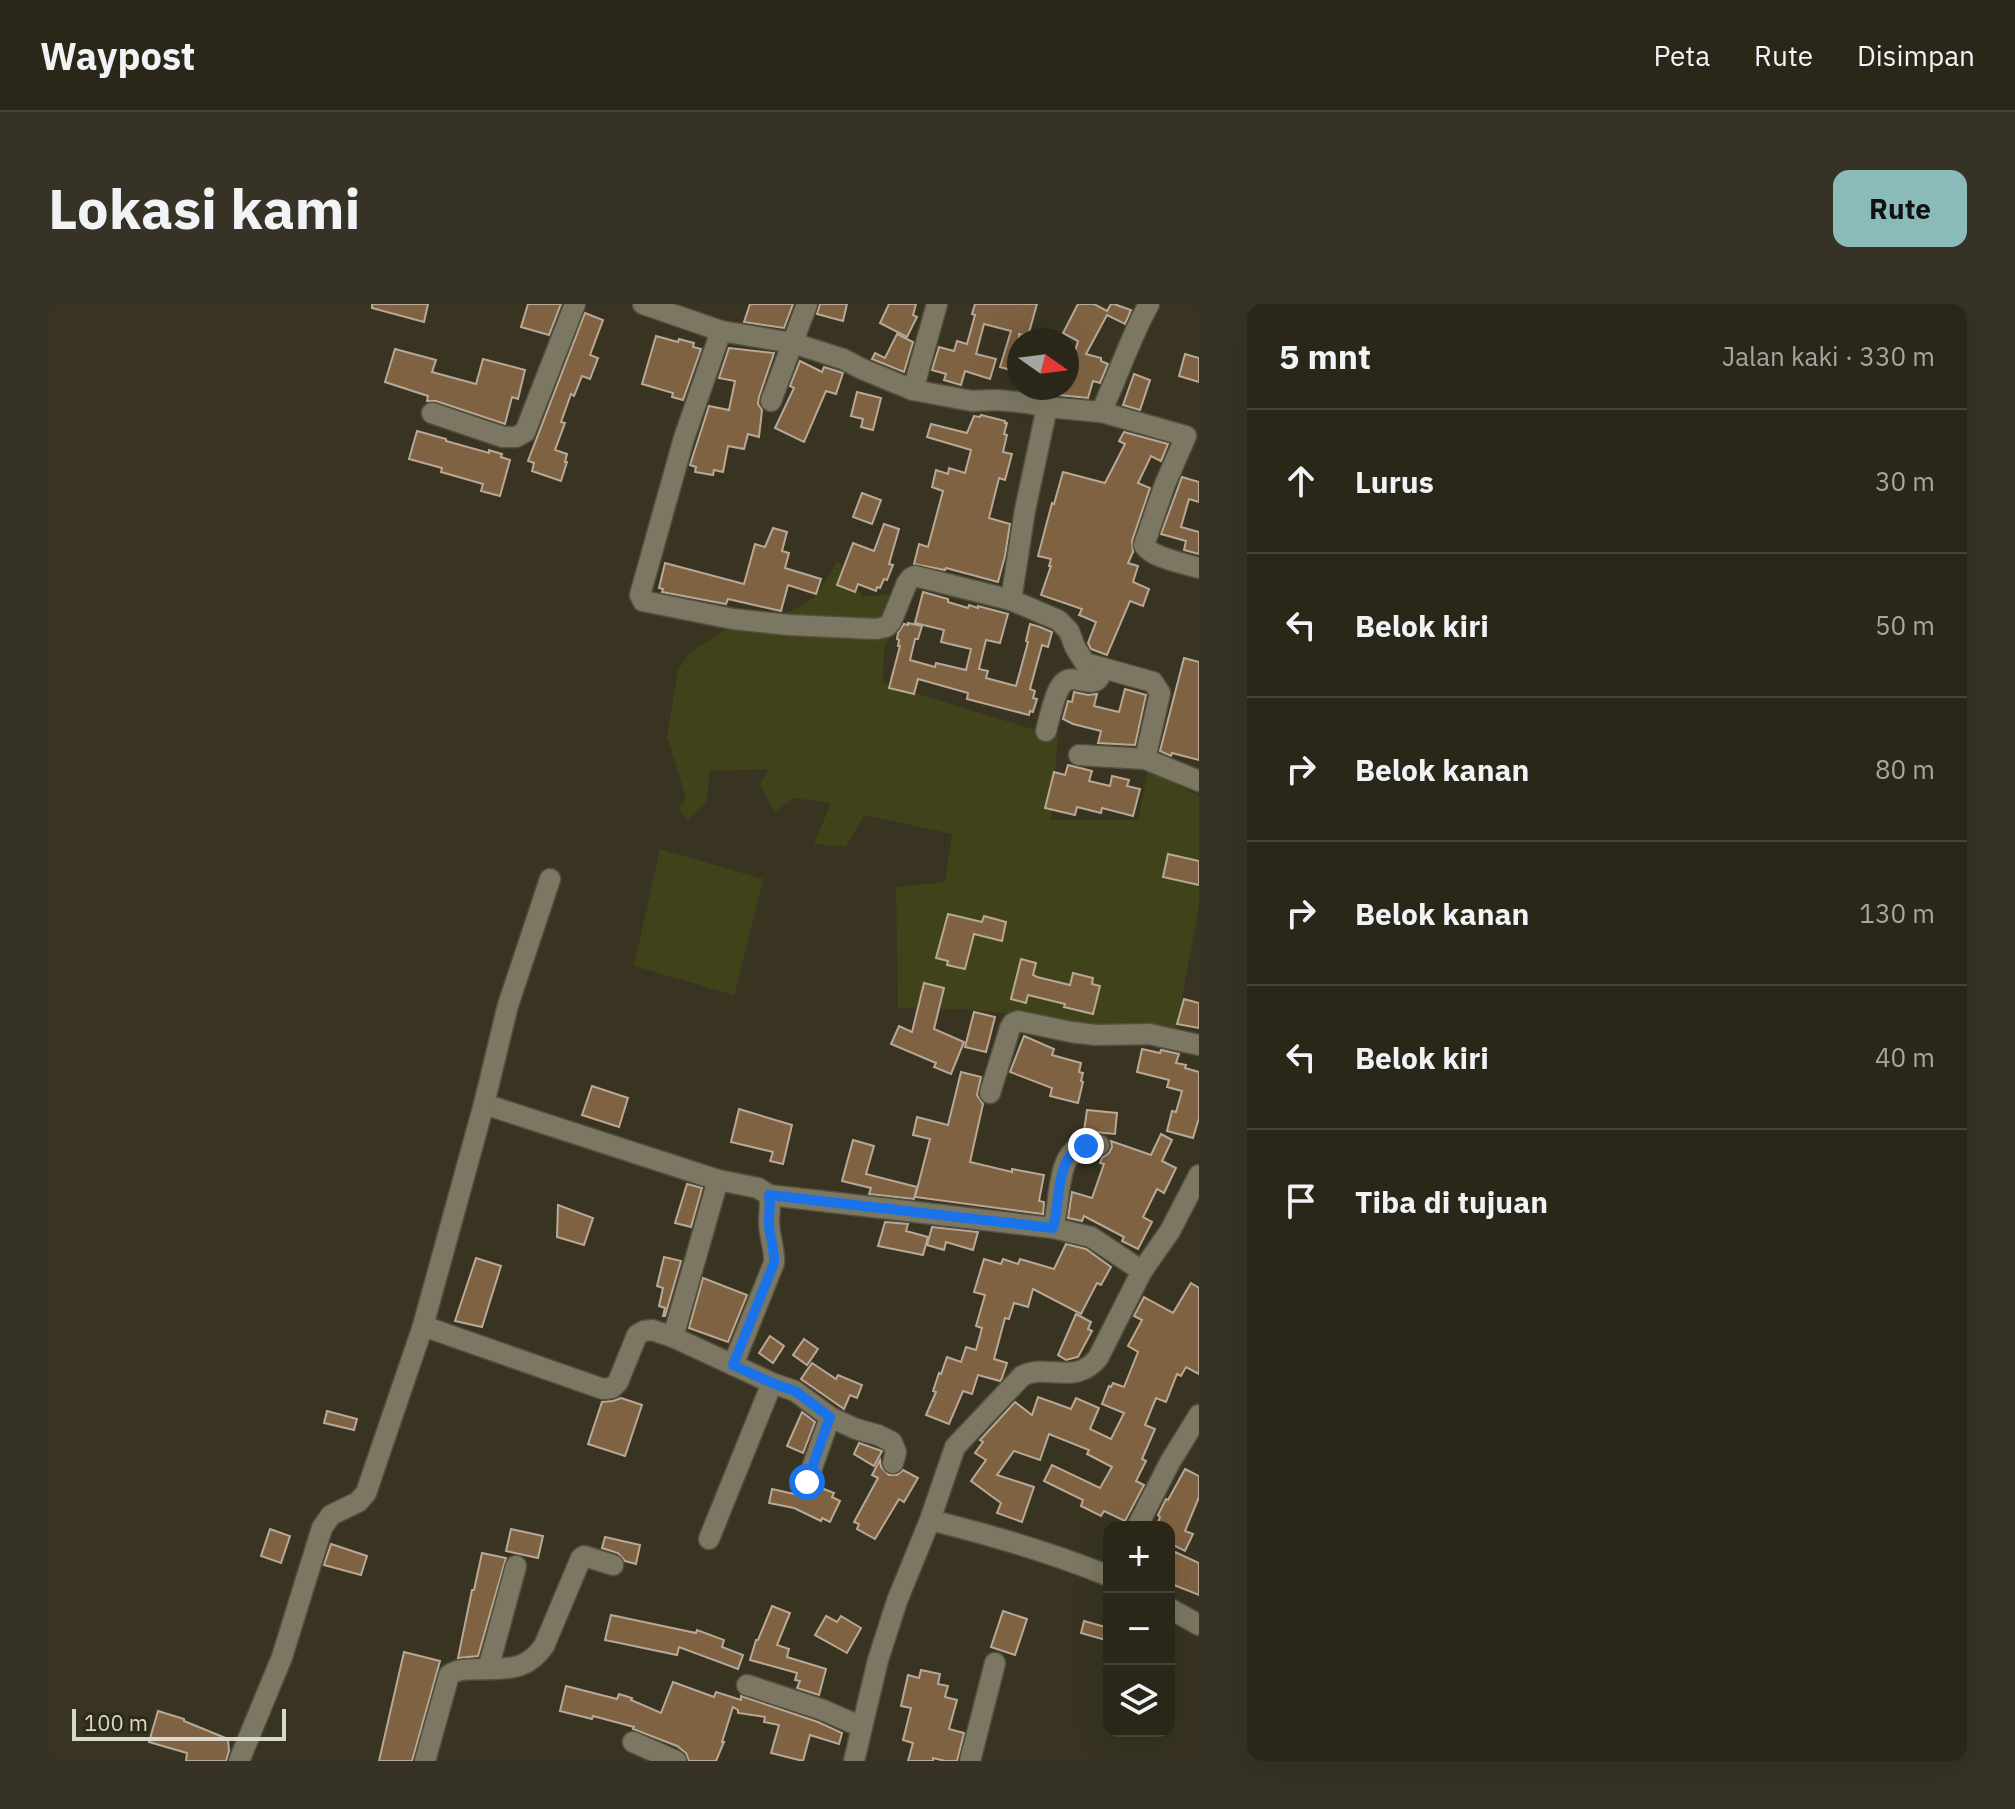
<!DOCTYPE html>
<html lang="id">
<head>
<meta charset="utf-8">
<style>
	body { margin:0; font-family:"IBM Plex Sans",sans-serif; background:#363326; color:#f1f3f6 }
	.controls { position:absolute; right:24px; bottom:24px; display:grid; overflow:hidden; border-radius:16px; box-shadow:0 8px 32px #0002 }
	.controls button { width:72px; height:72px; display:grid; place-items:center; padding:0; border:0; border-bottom:2px solid #464438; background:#2a2719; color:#f1f3f6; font:40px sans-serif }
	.compass { position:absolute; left:959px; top:24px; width:72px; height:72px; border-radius:50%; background:#2a2719; box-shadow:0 8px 32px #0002; rotate:104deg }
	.scale { position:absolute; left:24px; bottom:20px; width:214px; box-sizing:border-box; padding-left:8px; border:4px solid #d9d7cb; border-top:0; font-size:22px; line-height:28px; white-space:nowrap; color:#d9d7cb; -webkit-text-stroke:6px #2e2a17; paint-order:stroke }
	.stop { position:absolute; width:24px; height:24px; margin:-18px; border:6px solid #1a73e8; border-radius:50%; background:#fff }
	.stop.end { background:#1a73e8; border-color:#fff; box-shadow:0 2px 8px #0008 }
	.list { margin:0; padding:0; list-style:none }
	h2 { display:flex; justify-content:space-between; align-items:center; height:104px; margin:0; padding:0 32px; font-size:34px }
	h2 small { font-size:26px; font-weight:400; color:#a5a5a2 }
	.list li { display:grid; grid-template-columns:52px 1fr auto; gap:24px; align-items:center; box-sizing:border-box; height:144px; padding:0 32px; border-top:2px solid #464438 }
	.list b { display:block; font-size:30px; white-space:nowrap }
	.list em { font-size:26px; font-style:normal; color:#a5a5a2 }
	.icon { flex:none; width:44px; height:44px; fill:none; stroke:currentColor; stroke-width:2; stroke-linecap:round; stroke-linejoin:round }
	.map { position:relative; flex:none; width:1151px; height:1457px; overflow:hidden; border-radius:16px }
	header { display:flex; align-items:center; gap:48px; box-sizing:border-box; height:112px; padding:0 40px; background:#2a2719; border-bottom:2px solid #464438 }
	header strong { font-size:38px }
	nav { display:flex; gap:44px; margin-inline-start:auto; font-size:28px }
	.intro { display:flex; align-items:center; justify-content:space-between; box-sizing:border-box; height:192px; padding:0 48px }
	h1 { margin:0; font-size:56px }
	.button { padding:20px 36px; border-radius:16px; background:#8bbbb9; color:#111; font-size:28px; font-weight:700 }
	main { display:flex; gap:48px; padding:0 48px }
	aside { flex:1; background:#2a2719; border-radius:16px; box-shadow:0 8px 32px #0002 }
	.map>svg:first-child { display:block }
	.green { fill:#404219 }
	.building { fill:#7f6241; stroke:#b9a897; stroke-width:2 }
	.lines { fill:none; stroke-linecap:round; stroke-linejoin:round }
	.minor-casing { stroke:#53503f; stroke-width:23 }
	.minor { stroke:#7b7762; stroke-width:20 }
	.route { stroke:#1a73e8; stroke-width:10 }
</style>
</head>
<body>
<header>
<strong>Waypost</strong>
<nav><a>Peta</a><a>Rute</a><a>Disimpan</a></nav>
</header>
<div class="intro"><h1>Lokasi kami</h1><a class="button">Rute</a></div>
<main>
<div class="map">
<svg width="1151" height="1457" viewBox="0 0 1151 1457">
	<rect width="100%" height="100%" fill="#383421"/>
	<g class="green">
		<polygon points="790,257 815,293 865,288 836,344 835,379 1010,433 1003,516 1090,516 1100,466 1151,492 1151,602 1127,731 1085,726 1027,742 975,711 913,705 850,704 848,583 897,578 904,530 816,511 798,543 766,540 783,499 745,494 727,509 712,481 721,465 662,467 658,499 640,516 630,504 638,495 619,432 630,366 642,348 694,316 731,314 766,294"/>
		<polygon points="612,545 715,575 686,691 586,662"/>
	</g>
	<g class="building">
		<polygon points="324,0 380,0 376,18 324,4"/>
		<polygon points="480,0 513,0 501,31 473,23"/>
		<polygon points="702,0 745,0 736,24 696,18"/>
		<polygon points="772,0 799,0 795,17 769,10"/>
		<polygon points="841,0 868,0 865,11 869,13 859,33 832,19"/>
		<polygon points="927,0 989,0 980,32 971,30 971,50 966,67 952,63 963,27 936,20 928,50 948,55 942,75 917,67 913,81 896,76 898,70 884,66 891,43 906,47 909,37 919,40 927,11 924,10"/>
		<polygon points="1030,0 1046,0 1059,7 1063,0 1066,0 1083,6 1077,20 1059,11 1038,50 1053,54 1053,57 1060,60 1052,79 1045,77 1040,94 1001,90 979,86 980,84 1019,84 1019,76 1030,37 1015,29"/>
		<polygon points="537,9 555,16 542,51 550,54 542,75 534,72 526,92 523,90 513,118 517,119 507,146 519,150 517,158 519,158 513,177 484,167 486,159 480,157"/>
		<polygon points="849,30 865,38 856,68 824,55 827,49 837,54"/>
		<polygon points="608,32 630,38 631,35 646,39 645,43 653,45 635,96 624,93 625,89 594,80"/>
		<polygon points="681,44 726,49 711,93 710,100 714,106 711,133 700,130 696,145 680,142 675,168 666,166 665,171 647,168 648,163 642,161 661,102 681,106 687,77 671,74"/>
		<polygon points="347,45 388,56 384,68 428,80 435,55 477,66 470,95 464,93 457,120 388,97 379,97 380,92 337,78"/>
		<polygon points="1137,50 1151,54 1151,78 1131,72"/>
		<polygon points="752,57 774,68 776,63 795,69 788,90 778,87 756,138 727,124 746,84 742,82"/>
		<polygon points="1086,70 1102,76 1092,106 1075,101"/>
		<polygon points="809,88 833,94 825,126 813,123 815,115 803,112"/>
		<polygon points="933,111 957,117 957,119 959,119 956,130 959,131 955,148 964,150 957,176 951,174 941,214 962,220 957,252 950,278 898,264 897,266 866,260 871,240 880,243 895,187 884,183 888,166 900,170 901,164 917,169 923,146 879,133 883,120 919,129 926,112 932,113"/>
		<polygon points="369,127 398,135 398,137 441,149 441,146 454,150 453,153 462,156 452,192 433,187 435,180 393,168 394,164 361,155"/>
		<polygon points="1076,128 1120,140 1113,157 1103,152 1090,179 1102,184 1084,237 1085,248 1080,259 1090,262 1085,278 1101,285 1095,302 1082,297 1059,351 1043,345 1040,339 1048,318 1031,311 1034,305 993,291 1003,262 1001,262 1003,255 990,252 1004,199 1006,200 1015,168 1057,179 1077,140 1071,137"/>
		<polygon points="1134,173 1151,178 1151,198 1141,195 1133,223 1151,228 1151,250 1136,246 1138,237 1113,230"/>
		<polygon points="814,189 833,196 824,220 805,213"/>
		<polygon points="836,220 851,225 841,260 845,261 839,276 836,275 832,284 829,283 828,287 810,280 807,288 789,281 805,239 826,247"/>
		<polygon points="725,224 739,228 734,247 741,249 737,264 773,275 768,290 740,281 733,307 680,295 678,300 614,288 615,285 611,284 617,259 696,280 707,240 717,243"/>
		<polygon points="875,288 900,295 900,298 920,304 921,301 930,304 930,302 960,310 952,339 938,336 931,365 940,367 938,374 968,382 980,338 978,337 982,320 992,323 1004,328 1000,343 994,341 982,385 987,387 985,394 989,395 985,408 982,407 981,411 919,395 920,389 870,375 866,390 841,384 852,342 850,342 851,336 849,335 850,329 856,320 860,321 860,319 874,322 870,335 867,335 862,356 887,363 888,359 918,366 923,345 893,338 896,326 867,319"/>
		<polygon points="1136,354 1151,358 1151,456 1124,449 1123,452 1112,447"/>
		<polygon points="1077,385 1098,391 1087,441 1050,439 1053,427 1025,420 1015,415 1020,397 1024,398 1026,388 1040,391 1049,390 1046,402 1071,408"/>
		<polygon points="1020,461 1044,467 1041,477 1062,482 1064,472 1081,476 1079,482 1092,485 1085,512 1054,504 1053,509 1029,503 1027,511 997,504 1006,468 1017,471"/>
		<polygon points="1120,550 1151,557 1151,581 1115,573"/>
		<polygon points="900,610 934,618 936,612 958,618 954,637 926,630 917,665 899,661 900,657 888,654"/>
		<polygon points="973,655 988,659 985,671 989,673 1022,681 1025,669 1045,674 1044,680 1052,682 1045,710 1016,703 1017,700 980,691 978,699 963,695"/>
		<polygon points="876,679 896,684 886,725 916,738 903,770 886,763 888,759 843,740 851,722 864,728"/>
		<polygon points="1136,695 1151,699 1151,724 1129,720"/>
		<polygon points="926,708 947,713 938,748 917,743"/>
		<polygon points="976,732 1006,745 1004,751 1033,759 1031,768 1035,769 1033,777 1035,778 1030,799 1002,792 1004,784 962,768"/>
		<polygon points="1094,745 1112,749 1113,746 1131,750 1128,759 1138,761 1137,764 1151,768 1151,814 1145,834 1119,827 1124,807 1128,808 1134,787 1119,783 1121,776 1089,768"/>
		<polygon points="913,768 933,773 929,791 935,800 922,858 964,868 964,865 996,871 991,897 996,898 995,910 867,893 882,835 865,831 869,813 900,821"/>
		<polygon points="544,782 580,794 571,823 534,811"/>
		<polygon points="691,805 744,821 735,860 722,857 725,848 683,838"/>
		<polygon points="1039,806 1069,809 1067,830 1036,827"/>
		<polygon points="1113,830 1124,836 1114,857 1128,864 1116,889 1109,885 1095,913 1104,918 1090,945 1074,937 1076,933 1036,912 1034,917 1020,914 1024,888 1044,894 1056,860 1052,859 1054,854 1061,849 1064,843 1063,837 1103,851"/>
		<polygon points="805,836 826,842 818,870 869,883 866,895 821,890 823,884 794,877"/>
		<polygon points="639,880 654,884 643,923 627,919"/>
		<polygon points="510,901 545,914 536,941 509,933"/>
		<polygon points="837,918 860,920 858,927 880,933 875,951 830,942"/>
		<polygon points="884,923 930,928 925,946 898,938 896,946 879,941"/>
		<polygon points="1018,940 1038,945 1063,963 1053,981 1049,979 1033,1010 985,985 980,1003 966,999 961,1015 957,1014 946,1055 959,1059 954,1074 952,1077 930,1071 924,1090 915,1087 901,1120 878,1111 888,1088 885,1087 891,1069 893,1070 899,1053 913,1058 918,1043 928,1046 934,1024 928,1022 937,991 926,988 936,955 953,960 955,955 970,960 972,955 1006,965"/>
		<polygon points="616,953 633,957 617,1012 615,1012 617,1004 611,1002 615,984 609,982"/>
		<polygon points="428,954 453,962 434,1023 407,1017"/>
		<polygon points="655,974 699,991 680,1038 641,1024"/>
		<polygon points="1143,979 1151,984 1151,1070 1138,1063 1133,1072 1129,1070 1118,1098 1108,1094 1097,1121 1107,1125 1094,1155 1098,1157 1088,1177 1096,1181 1077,1217 1056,1207 1053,1212 1033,1202 1035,1196 996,1177 1004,1161 1052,1184 1064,1163 1039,1150 1041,1146 1001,1130 992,1156 966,1147 949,1171 986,1183 974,1218 949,1209 953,1199 923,1177 938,1156 927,1149 935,1138 932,1136 967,1098 984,1111 990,1093 1023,1105 1028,1094 1051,1104 1042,1125 1063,1135 1076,1109 1054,1100 1061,1082 1063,1083 1065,1079 1076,1083 1090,1048 1080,1042 1094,1016 1086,1012 1096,993 1125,1009"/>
		<polygon points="1028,1010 1043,1018 1040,1025 1044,1027 1030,1053 1018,1056 1010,1051"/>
		<polygon points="722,1032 736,1042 725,1059 711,1049"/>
		<polygon points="756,1035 770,1045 759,1061 745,1051"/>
		<polygon points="764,1059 788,1075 790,1071 814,1081 809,1094 802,1091 796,1105 753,1075"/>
		<polygon points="573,1094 594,1101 577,1152 540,1140 554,1098 565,1097"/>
		<polygon points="279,1107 309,1115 306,1126 276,1119"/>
		<polygon points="754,1108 767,1118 755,1149 739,1142"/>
		<polygon points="811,1139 834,1147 826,1162 806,1150"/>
		<polygon points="832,1156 833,1163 841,1171 849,1171 855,1166 870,1174 856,1198 851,1195 827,1235 809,1225 811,1220 806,1218 830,1174 824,1171"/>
		<polygon points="1137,1165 1151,1172 1151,1193 1137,1227 1145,1230 1137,1247 1121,1239 1121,1223 1108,1223 1112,1213 1110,1211 1118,1195 1120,1196"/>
		<polygon points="771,1183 786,1189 784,1193 792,1197 782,1218 774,1214 773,1217 746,1204 721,1199 724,1185 755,1192 767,1188"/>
		<polygon points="222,1225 242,1232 233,1259 213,1252"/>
		<polygon points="463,1225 495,1232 490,1254 458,1247"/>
		<polygon points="557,1233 592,1241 588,1260 577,1257 570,1249 554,1244"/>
		<polygon points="283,1240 319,1252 313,1271 276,1261"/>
		<polygon points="1127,1248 1151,1259 1151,1291 1121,1279 1121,1264"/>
		<polygon points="434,1249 458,1254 430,1352 410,1354 424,1286 426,1286"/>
		<polygon points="724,1302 742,1309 729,1341 741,1345 739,1353 778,1365 771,1391 749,1384 752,1377 747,1376 749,1369 702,1356 708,1336 710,1336"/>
		<polygon points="955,1307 979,1315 967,1351 943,1343"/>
		<polygon points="563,1311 648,1329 649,1326 676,1336 674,1343 695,1351 690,1365 631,1343 629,1351 557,1336"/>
		<polygon points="778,1312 789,1318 793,1312 813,1324 799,1349 767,1331"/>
		<polygon points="1036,1317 1061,1324 1061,1337 1033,1329"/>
		<polygon points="356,1348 392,1357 364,1457 331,1457"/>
		<polygon points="873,1366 892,1370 890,1380 900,1382 897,1393 909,1396 901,1425 916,1429 909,1457 897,1457 885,1454 885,1457 860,1457 865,1439 855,1436 863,1404 853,1402 860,1371 871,1374"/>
		<polygon points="625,1378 666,1393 668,1388 693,1396 693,1392 770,1418 794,1429 791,1440 762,1431 755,1457 723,1449 731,1421 716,1418 717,1413 690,1409 690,1406 685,1403 674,1438 676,1438 668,1457 641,1457 638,1449 629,1442 585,1425 586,1423 545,1412 544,1415 512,1407 518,1382 569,1395 571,1390 584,1394 583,1396 613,1409"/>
		<polygon points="110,1407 136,1415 136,1417 180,1435 181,1447 178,1457 138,1457 139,1449 101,1438"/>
	</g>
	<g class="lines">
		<defs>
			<g id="minor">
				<path d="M595,0L673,27L745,39L795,55L814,65L865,86L924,97L948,96L980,99L999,103L1053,108C1070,72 1082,34 1101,0"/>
				<polyline points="673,27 636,134 592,291 595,297 685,315 741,321 828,325 838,323 843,318 859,279 863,274 867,272 963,296"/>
				<polyline points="865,86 889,0"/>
				<polyline points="723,97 759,0"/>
				<polyline points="999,103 977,206 963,296 1010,316 1021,327 1027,343 1037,359 1105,378 1112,389 1097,455 1151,477"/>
				<path d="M1053,108L1138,132L1117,180L1096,241C1104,254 1135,259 1151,264"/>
				<polyline points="384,109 455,133 468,133 477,128 527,0"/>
				<path d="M998,427C1001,416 1006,392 1012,383C1022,366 1038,383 1049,376C1050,376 1055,366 1056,365"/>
				<polyline points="1031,451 1097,455"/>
				<polyline points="942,789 962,724 965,719 970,717 1023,728 1048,731 1101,730 1151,741"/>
				<path d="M436,800L670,876L710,884L721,891C723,901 721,909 721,918C721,932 727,945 726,959L685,1061"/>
				<path d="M1051,841C1044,844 1039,841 1032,843C1008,852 1012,904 1005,924L1043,933L1094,967"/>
				<polyline points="721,891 1005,924"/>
				<polyline points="375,1022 555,1085 564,1084 570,1078 589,1031 596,1027 604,1026 625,1033 724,1079 747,1087 782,1113 808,1125 830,1131 844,1138 848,1148 845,1159"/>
				<polyline points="625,1033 670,876"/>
				<polyline points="759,1178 782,1113"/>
				<path d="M882,1216C943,1231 1002,1248 1061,1272"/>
				<polyline points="1089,1223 1122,1158 1151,1111"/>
				<polyline points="661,1235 724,1079"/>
				<polyline points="1121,1304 1151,1321"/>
				<path d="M440,1365C466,1365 481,1363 496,1342L533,1254L536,1252L565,1261"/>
				<polyline points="699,1381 775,1406 814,1423"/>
				<polyline points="585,1438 628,1457"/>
				<polyline points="191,1457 234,1353 274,1224 283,1211 310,1198 318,1189 375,1022 436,800 460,701 502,575"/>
				<path d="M377,1457L401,1371C412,1363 427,1366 440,1365L468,1262"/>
				<path d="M806,1457L830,1356L849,1297L882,1216L907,1143L974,1072C1000,1059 1027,1082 1050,1054L1094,967L1122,927L1151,871"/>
				<polyline points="922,1457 947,1359"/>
			</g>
		</defs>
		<use href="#minor" class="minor-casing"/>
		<use href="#minor" class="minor"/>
	</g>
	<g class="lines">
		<path class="route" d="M759,1178L782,1113L747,1087L724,1079L685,1061L726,959C727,945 721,932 721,918C721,909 723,900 721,891L1005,924C1013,899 1006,849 1038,842"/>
	</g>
</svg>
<div class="controls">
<button>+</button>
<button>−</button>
<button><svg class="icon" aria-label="layers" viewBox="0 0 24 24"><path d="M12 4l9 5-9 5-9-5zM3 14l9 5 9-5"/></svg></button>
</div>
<svg class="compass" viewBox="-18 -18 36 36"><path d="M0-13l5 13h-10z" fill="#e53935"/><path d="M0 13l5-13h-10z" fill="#a5a5a2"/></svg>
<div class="scale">100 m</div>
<div class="stop" style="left:759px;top:1178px"></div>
<div class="stop end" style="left:1038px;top:842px"></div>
</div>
<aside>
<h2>5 mnt<small>Jalan kaki · 330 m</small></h2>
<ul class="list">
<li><svg class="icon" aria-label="ahead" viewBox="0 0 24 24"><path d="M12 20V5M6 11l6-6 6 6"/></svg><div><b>Lurus</b></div><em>30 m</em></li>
<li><svg class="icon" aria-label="left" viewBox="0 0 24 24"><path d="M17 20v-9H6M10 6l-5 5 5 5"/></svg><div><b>Belok kiri</b></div><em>50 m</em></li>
<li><svg class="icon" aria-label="right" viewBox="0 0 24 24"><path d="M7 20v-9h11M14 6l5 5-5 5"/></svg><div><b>Belok kanan</b></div><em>80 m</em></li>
<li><svg class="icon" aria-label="right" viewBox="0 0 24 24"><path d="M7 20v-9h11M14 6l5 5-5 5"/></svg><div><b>Belok kanan</b></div><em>130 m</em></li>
<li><svg class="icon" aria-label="left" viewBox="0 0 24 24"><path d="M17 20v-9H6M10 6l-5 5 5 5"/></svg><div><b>Belok kiri</b></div><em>40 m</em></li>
<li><svg class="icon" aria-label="arrive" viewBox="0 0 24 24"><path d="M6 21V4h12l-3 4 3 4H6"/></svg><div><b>Tiba di tujuan</b></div></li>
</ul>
</aside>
</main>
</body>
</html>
